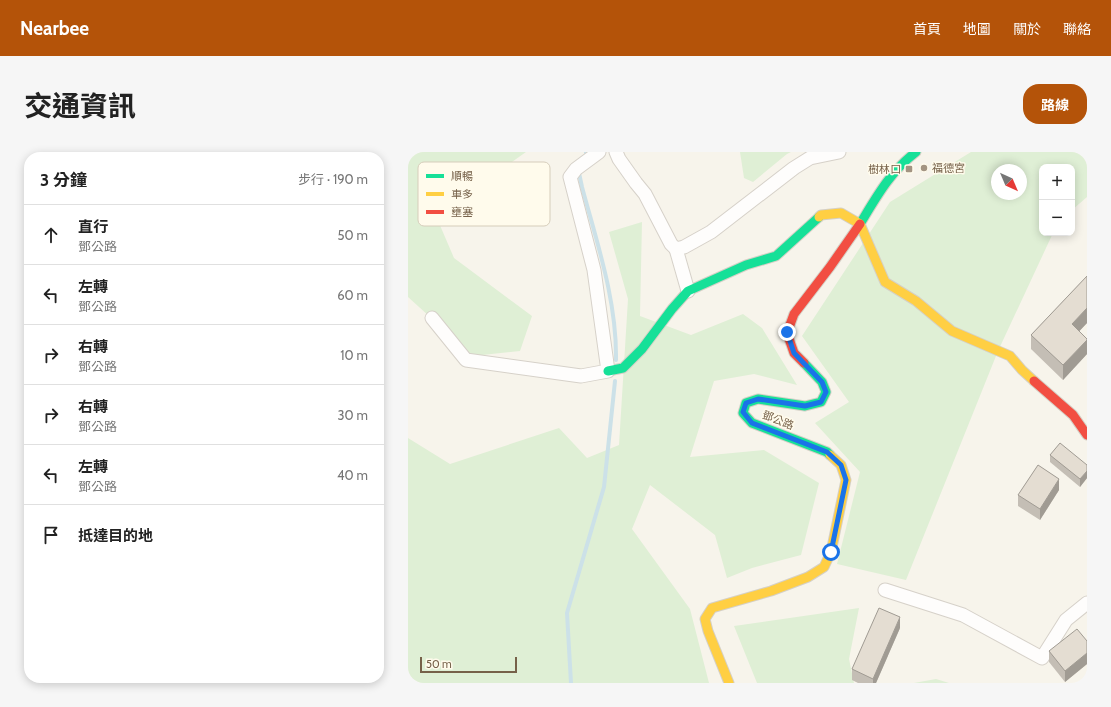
<!DOCTYPE html>
<html lang="zh-TW">
<head>
<meta charset="utf-8">
<style>
	body { margin:0; font-family:Cabin,"Noto Sans TC",sans-serif; background:#f6f6f6; color:#222 }
	.controls { position:absolute; right:12px; top:12px; display:grid; overflow:hidden; border-radius:8px; box-shadow:0 2px 10px #0003 }
	.controls button { width:36px; height:36px; display:grid; place-items:center; padding:0; border:0; border-bottom:1px solid #e0e0e0; background:#fff; color:#222; font:20px sans-serif }
	.compass { position:absolute; left:583px; top:12px; width:36px; height:36px; border-radius:50%; background:#fff; box-shadow:0 2px 10px #0003; rotate:136deg }
	.scale { position:absolute; left:12px; bottom:10px; width:97px; box-sizing:border-box; padding-left:4px; border:2px solid #766149; border-top:0; font-size:11px; line-height:14px; white-space:nowrap; color:#766149; -webkit-text-stroke:3px #fffbec; paint-order:stroke }
	.stop { position:absolute; width:12px; height:12px; margin:-9px; border:3px solid #1a73e8; border-radius:50%; background:#fff }
	.stop.end { background:#1a73e8; border-color:#fff; box-shadow:0 1px 4px #0008 }
	.list { margin:0; padding:0; list-style:none }
	h2 { display:flex; justify-content:space-between; align-items:center; height:52px; margin:0; padding:0 16px; font-size:17px }
	h2 small { font-size:13px; font-weight:400; color:#767676 }
	.list li { display:grid; grid-template-columns:26px 1fr auto; gap:12px; align-items:center; box-sizing:border-box; height:60px; padding:0 16px; border-top:1px solid #e0e0e0 }
	.list b { display:block; font-size:15px; white-space:nowrap }
	.list p { margin:0; font-size:13px; white-space:nowrap; color:#767676 }
	.list em { font-size:13px; font-style:normal; color:#767676 }
	.icon { flex:none; width:22px; height:22px; fill:none; stroke:currentColor; stroke-width:2; stroke-linecap:round; stroke-linejoin:round }
	.map { position:relative; flex:none; width:679px; height:531px; overflow:hidden; border-radius:16px }
	header { display:flex; align-items:center; gap:24px; box-sizing:border-box; height:56px; padding:0 20px; background:#b45309; color:#fff }
	header strong { font-size:19px }
	nav { display:flex; gap:22px; margin-inline-start:auto; font-size:14px }
	.intro { display:flex; align-items:center; justify-content:space-between; box-sizing:border-box; height:96px; padding:0 24px }
	h1 { margin:0; font-size:28px }
	.button { padding:10px 18px; border-radius:16px; background:#b45309; color:#fff; font-size:14px; font-weight:700 }
	main { display:flex; gap:24px; padding:0 24px }
	aside { flex:1; background:#fff; border-radius:16px; box-shadow:0 2px 10px #0003 }
	.map>svg:first-child { display:block }
	.green { fill:#dfefd5; fill-rule:evenodd }
	.lines { fill:none; stroke-linecap:round; stroke-linejoin:round }
	.stream { stroke:#cce1e8; stroke-width:4 }
	.street-casing { stroke:#d6d1c9; stroke-width:15 }
	.fast-casing { stroke:#d5d0c6; stroke-width:11 }
	.slow-casing { stroke:#d5d0c6; stroke-width:11 }
	.jam-casing { stroke:#d5d0c6; stroke-width:11 }
	.street { stroke:#fefdfc; stroke-width:13 }
	.fast { stroke:#16e098; stroke-width:9 }
	.slow { stroke:#ffcf43; stroke-width:9 }
	.jam { stroke:#f24e42; stroke-width:9 }
	.wall { fill:#c4beb5 }
	.shaded-wall { fill:#a09b93 }
	.building { fill:#e4ddd2; stroke:#a09b93 }
	.route { stroke:#1a73e8; stroke-width:5 }
	.poi-dot { fill:#a39482; stroke:#fffbec; stroke-width:1.5 }
	.labels { text-anchor:middle; stroke-width:3; stroke-linejoin:round; paint-order:stroke }
	.poi-label { font-size:11px; fill:#766149; stroke:#fffbec; text-anchor:start }
	.street-label { font-size:11px; fill:#766149; stroke:#fffbec }
	.key { fill:#fffbec; stroke:#d6cdbb; stroke-width:1 }
	.key-label { font-size:11px; fill:#766149 }
</style>
</head>
<body>
<header>
<strong>Nearbee</strong>
<nav><a>首頁</a><a>地圖</a><a>關於</a><a>聯絡</a></nav>
</header>
<div class="intro"><h1>交通資訊</h1><a class="button">路線</a></div>
<main>
<aside>
<h2>3 分鐘<small>步行 · 190 m</small></h2>
<ul class="list">
<li><svg class="icon" aria-label="ahead" viewBox="0 0 24 24"><path d="M12 20V5M6 11l6-6 6 6"/></svg><div><b>直行</b><p>鄧公路</p></div><em>50 m</em></li>
<li><svg class="icon" aria-label="left" viewBox="0 0 24 24"><path d="M17 20v-9H6M10 6l-5 5 5 5"/></svg><div><b>左轉</b><p>鄧公路</p></div><em>60 m</em></li>
<li><svg class="icon" aria-label="right" viewBox="0 0 24 24"><path d="M7 20v-9h11M14 6l5 5-5 5"/></svg><div><b>右轉</b><p>鄧公路</p></div><em>10 m</em></li>
<li><svg class="icon" aria-label="right" viewBox="0 0 24 24"><path d="M7 20v-9h11M14 6l5 5-5 5"/></svg><div><b>右轉</b><p>鄧公路</p></div><em>30 m</em></li>
<li><svg class="icon" aria-label="left" viewBox="0 0 24 24"><path d="M17 20v-9H6M10 6l-5 5 5 5"/></svg><div><b>左轉</b><p>鄧公路</p></div><em>40 m</em></li>
<li><svg class="icon" aria-label="arrive" viewBox="0 0 24 24"><path d="M6 21V4h12l-3 4 3 4H6"/></svg><div><b>抵達目的地</b></div></li>
</ul>
</aside>
<div class="map">
<svg width="679" height="531" viewBox="0 0 679 531">
	<rect width="100%" height="100%" fill="#f7f4eb"/>
	<g class="green">
		<polygon points="0,0 118,0 28,64 46,106 124,164 112,199 65,204 0,145"/>
		<polygon points="332,0 383,0 379,2 345,30 336,26"/>
		<path d="M563,0H679V45L664,58V15H634V81H645L590,199L498,428L429,412L452,320L407,271L441,250L394,184L482,50ZM589,18H613V42H589Z"/>
		<polygon points="234,70 232,164 283,183 335,162 354,176 389,233 346,222 306,229 282,305 356,298 411,331 393,403 344,416 319,426 307,383 242,333 224,377 282,457 301,531 0,531 0,286 42,312 151,276 179,306 211,293 220,147 201,80"/>
		<polygon points="451,456 441,507 446,531 349,531 326,474"/>
		<polygon points="528,527 541,531 506,531"/>
	</g>
	<g class="lines">
		<g class="stream">
			<polyline points="178,1 180,0"/>
			<path d="M171,21L174,35C189,91 209,149 208,208"/>
			<polyline points="163,531 159,461 196,335 207,229"/>
		</g>
		<defs>
			<g id="street">
				<polyline points="208,0 211,7 228,31 237,42 263,92 268,97 276,95 303,80 386,16 402,6 431,0"/>
				<polyline points="268,97 280,139"/>
				<polyline points="24,166 58,208 173,224 200,219 186,118 162,25 168,17 191,0"/>
				<polyline points="477,438 555,463 634,506 658,468 679,451"/>
			</g>
			<g id="fast">
				<path d="M452,72C469,44 482,20 508,0"/>
				<polyline points="396,211 414,230 418,240 413,250 397,254 350,247 338,251 335,261 344,271 419,300 422,303"/>
				<polyline points="200,219 215,216 234,197 264,157 280,139 338,113 368,104 411,65"/>
			</g>
			<g id="slow">
				<polyline points="411,65 413,63 433,61 452,72 477,130 508,149 544,179 602,204 614,218 626,229"/>
				<polyline points="321,531 300,479 297,467 304,456 363,439 400,425 416,415 423,400 438,328 433,313 422,303"/>
			</g>
			<g id="jam">
				<polyline points="396,211 386,201 379,181 386,162 422,115 452,72"/>
				<polyline points="626,229 665,263 679,283"/>
			</g>
		</defs>
		<use href="#street" class="street-casing"/>
		<use href="#fast" class="fast-casing"/>
		<use href="#slow" class="slow-casing"/>
		<use href="#jam" class="jam-casing"/>
		<use href="#street" class="street"/>
		<use href="#fast" class="fast"/>
		<use href="#slow" class="slow"/>
		<use href="#jam" class="jam"/>
	</g>
	<g class="wall">
		<polygon points="679,124 679,171 671,179 679,187 679,202 655,228 623,197 623,183"/>
		<polygon points="642,303 679,313 679,326 672,335 642,310"/>
		<polygon points="651,338 632,368 610,354 610,343"/>
		<polygon points="492,476 468,531 450,531 444,528 444,517"/>
		<polygon points="679,489 679,512 657,530 641,510 641,499"/>
	</g>
	<g class="shaded-wall">
		<polygon points="679,156 679,171 664,187 664,172"/>
		<polygon points="679,188 679,202 655,228 655,213"/>
		<polygon points="679,319 679,326 672,335 672,327"/>
		<polygon points="651,327 651,338 632,368 632,357"/>
		<polygon points="492,465 492,476 468,531 465,531 465,527"/>
		<polygon points="679,501 679,512 657,530 657,519"/>
	</g>
	<g class="building">
		<polygon points="679,124 679,156 664,172 679,187 679,188 655,213 623,183"/>
		<polygon points="652,291 679,313 679,319 672,327 642,303"/>
		<polygon points="630,313 651,327 632,357 610,343"/>
		<polygon points="471,456 492,465 465,527 444,517"/>
		<polygon points="669,477 679,489 679,501 657,519 641,499"/>
	</g>
	<g class="lines">
		<polyline class="route" points="379,180 386,201 414,230 418,240 413,250 397,254 350,247 338,251 335,260 344,271 419,300 433,313 438,328 423,400"/>
	</g>
	<g class="poi-dot">
		<circle cx="516" cy="16" r="4"/>
		<rect x="497" y="13" width="8" height="8" rx="2"/>
	</g>
	<g class="labels">
		<g class="poi-label">
			<text x="524" y="20">福德宮</text>
			<text x="493" y="21" text-anchor="end">樹林口</text>
		</g>
		<g class="street-label">
			<text transform="translate(370 268) rotate(21)" y="4">鄧公路</text>
		</g>
	</g>
	<rect x="10" y="10" width="132" height="64" rx="6" class="key"/>
	<rect x="18" y="22" width="18" height="4" fill="#16e098"/>
	<rect x="18" y="40" width="18" height="4" fill="#ffcf43"/>
	<rect x="18" y="58" width="18" height="4" fill="#f24e42"/>
	<g class="key-label">
		<text x="43" y="28">順暢</text>
		<text x="43" y="46">車多</text>
		<text x="43" y="64">壅塞</text>
	</g>
</svg>
<div class="controls">
<button>+</button>
<button>−</button>
</div>
<svg class="compass" viewBox="-18 -18 36 36"><path d="M0-13l5 13h-10z" fill="#e53935"/><path d="M0 13l5-13h-10z" fill="#767676"/></svg>
<div class="scale">50 m</div>
<div class="stop" style="left:423px;top:400px"></div>
<div class="stop end" style="left:379px;top:180px"></div>
</div>
</main>
</body>
</html>
